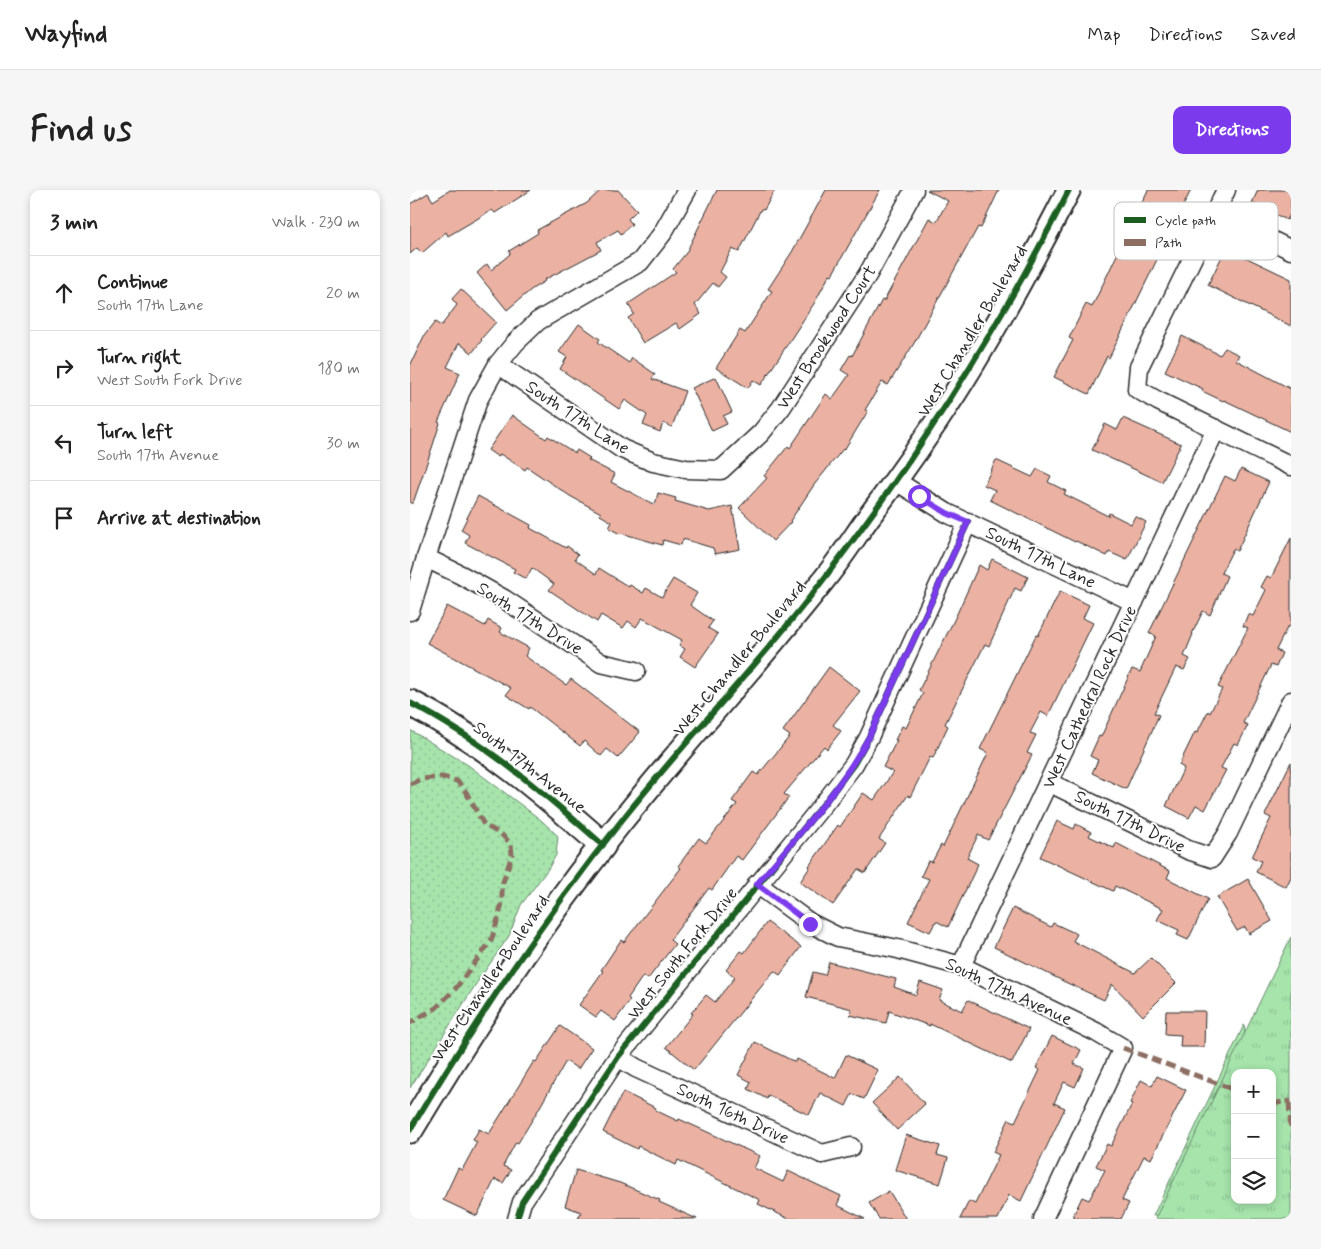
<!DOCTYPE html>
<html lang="en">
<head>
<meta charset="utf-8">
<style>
	body { margin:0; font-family:Mynerve,sans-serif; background:#f6f6f6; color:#222 }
	.controls { position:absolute; right:15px; bottom:15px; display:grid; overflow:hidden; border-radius:10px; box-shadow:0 2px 8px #0003 }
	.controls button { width:45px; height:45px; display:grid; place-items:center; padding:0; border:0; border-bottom:1px solid #e0e0e0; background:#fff; color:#222; font:25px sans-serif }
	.stop { position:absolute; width:15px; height:15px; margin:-11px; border:4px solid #7c3aed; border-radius:50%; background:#fff }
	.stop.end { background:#7c3aed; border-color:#fff; box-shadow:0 1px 5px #0008 }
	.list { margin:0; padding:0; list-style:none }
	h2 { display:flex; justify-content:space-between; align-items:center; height:65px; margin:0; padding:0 20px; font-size:21px }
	h2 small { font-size:16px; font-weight:400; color:#767676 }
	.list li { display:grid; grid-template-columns:32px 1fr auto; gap:15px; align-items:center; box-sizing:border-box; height:75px; padding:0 20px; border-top:1px solid #e0e0e0 }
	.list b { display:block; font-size:19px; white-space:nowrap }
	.list p { margin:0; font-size:16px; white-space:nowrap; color:#767676 }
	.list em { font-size:16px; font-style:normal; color:#767676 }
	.icon { flex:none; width:28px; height:28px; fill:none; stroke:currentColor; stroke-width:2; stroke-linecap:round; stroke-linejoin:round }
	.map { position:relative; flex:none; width:881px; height:1029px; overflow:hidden; border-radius:10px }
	header { display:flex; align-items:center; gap:30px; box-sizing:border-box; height:70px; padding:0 25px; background:#fff; border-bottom:1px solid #e0e0e0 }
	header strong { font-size:24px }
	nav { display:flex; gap:28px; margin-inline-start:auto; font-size:18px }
	.intro { display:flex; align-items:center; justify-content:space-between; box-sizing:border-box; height:120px; padding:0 30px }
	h1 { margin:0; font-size:35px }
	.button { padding:12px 22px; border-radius:10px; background:#7c3aed; color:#fff; font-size:18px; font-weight:700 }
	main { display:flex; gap:30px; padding:0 30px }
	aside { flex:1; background:#fff; border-radius:10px; box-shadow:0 2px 8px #0003 }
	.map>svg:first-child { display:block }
	.grass { fill:url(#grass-dots); stroke:#68886c }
	.forest { fill:url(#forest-firs); stroke:#68886c }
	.park { fill:url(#park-tufts); stroke:#68886c; fill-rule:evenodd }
	.building { fill:#ebb2a3; stroke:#2b2b2b }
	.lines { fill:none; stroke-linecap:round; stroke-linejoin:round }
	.minor-casing { stroke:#2b2b2b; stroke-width:21 }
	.tertiary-casing { stroke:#2b2b2b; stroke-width:26 }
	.secondary-casing { stroke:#2b2b2b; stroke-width:29 }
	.minor { stroke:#fff; stroke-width:18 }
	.tertiary { stroke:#fff; stroke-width:22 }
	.secondary { stroke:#fff; stroke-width:25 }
	.quiet { stroke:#8d6e63; stroke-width:5; stroke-dasharray:10 5; stroke-linecap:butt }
	.cycleway-casing { stroke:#fff; stroke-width:9 }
	.cycleway { stroke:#1b5e20; stroke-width:6 }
	.route { stroke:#7c3aed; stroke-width:6 }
	.labels { text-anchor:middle; stroke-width:4; stroke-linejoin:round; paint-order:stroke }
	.street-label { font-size:18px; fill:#2b2b2b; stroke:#fff }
	.key { fill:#fff; stroke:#bfbfbf; stroke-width:1 }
	.key-label { font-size:14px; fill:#2b2b2b }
</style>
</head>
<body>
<header>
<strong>Wayfind</strong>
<nav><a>Map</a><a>Directions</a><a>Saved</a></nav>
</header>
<div class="intro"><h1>Find us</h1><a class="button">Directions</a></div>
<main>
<aside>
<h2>3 min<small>Walk · 230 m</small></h2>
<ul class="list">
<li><svg class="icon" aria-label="ahead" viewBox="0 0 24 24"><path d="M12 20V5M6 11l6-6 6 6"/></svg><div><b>Continue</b><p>South 17th Lane</p></div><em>20 m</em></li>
<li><svg class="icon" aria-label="right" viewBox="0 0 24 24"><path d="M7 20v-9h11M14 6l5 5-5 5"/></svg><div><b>Turn right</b><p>West South Fork Drive</p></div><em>180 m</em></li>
<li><svg class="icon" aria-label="left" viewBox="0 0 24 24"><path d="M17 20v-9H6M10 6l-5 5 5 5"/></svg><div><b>Turn left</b><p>South 17th Avenue</p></div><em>30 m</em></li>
<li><svg class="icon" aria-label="arrive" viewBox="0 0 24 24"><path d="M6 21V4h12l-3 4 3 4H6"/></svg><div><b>Arrive at destination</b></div></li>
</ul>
</aside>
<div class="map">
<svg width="881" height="1029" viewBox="0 0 881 1029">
	<defs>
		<pattern id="grass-dots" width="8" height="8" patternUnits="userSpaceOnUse" patternTransform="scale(1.25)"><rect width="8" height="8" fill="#a6e4ac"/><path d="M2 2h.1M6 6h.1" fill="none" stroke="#8fc494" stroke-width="1.8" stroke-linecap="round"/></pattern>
		<pattern id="forest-firs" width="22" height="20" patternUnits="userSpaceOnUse" patternTransform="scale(1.25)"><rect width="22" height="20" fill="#a6e4ac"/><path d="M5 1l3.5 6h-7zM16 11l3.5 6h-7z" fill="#8fc494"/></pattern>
		<pattern id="park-tufts" width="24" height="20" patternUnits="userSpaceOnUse" patternTransform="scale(1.25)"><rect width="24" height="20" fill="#a6e4ac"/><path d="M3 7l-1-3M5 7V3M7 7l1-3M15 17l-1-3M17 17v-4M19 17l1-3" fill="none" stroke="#8fc494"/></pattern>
	</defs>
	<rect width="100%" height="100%" fill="#fff"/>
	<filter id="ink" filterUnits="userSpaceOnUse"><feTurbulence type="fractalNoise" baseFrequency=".02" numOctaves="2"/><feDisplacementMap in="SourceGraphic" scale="10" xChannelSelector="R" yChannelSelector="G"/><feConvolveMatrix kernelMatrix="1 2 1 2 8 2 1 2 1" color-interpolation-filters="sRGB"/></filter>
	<g filter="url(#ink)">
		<polygon class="grass" points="0,540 58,575 131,630 148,646 146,665 138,679 111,715 99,746 66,794 0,898"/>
		<polygon class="forest" points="834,835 839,874 825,883 777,1020 743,1026"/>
		<path class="park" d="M881,747V1029H745ZM825,883H862V1010H825Z"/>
		<g class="building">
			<polygon points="40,0 121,0 85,23 82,20 38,46 36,42 12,63 7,58 0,64 0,14 18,3 23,11"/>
			<polygon points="191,0 208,0 227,20 218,29 222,34 211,44 208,40 187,52 191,60 134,90 135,91 122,99 97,120 67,83 77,74 81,80 100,64 99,61 128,43 127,40 177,13"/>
			<polygon points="307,0 365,0 354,20 351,19 329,62 322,59 310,82 316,87 308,97 303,93 285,115 291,124 270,139 266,133 233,153 218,128 224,124 218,114 266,82 263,79 276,63"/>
			<polygon points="416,0 470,0 422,85 420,84 405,112 351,195 343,190 338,198 306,178 330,140 335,143 362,101 358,99 382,62"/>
			<polygon points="517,0 589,0 571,38 568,37 503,155 478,195 472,192 455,220 458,221 434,260 433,259 404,295 380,331 381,332 363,351 329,318 357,288 354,286 378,256 380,258 416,204 422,209 439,185 431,180 440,165 442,166 472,110 474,111 519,28 526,32 538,11"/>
			<polygon points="738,0 781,0 699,168 697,166 679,204 644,187 663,150 659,148 676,114 682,117"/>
			<polygon points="848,0 881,0 881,23 877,30 842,13"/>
			<polygon points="816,58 881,89 881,136 798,95"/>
			<polygon points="51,99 86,132 71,149 72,150 62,163 49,153 37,177 50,183 28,232 30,233 22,258 3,313 0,313 0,176 14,146 25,132 31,136 47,115 42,109"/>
			<polygon points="169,134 190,149 188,152 219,173 222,168 245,184 242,189 275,201 262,237 253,233 250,242 233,235 237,225 215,210 209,219 150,179 157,167 149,162"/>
			<polygon points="772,146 810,165 815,158 829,165 826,170 881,199 881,242 814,210 813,211 792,201 793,199 755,181"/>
			<polygon points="306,187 322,222 313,226 317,234 302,241 282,198"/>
			<polygon points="102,225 136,249 138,246 165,263 167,260 180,268 178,270 205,284 201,292 245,315 248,303 266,308 265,311 299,321 322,316 330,359 305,364 303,358 273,349 271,355 253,350 252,355 211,343 210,344 199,338 202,332 190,325 191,323 160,306 117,277 115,280 90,264 88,267 78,260"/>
			<polygon points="713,228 771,254 752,292 682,260 695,234 707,240"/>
			<polygon points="586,270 622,287 627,279 641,286 638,292 656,301 654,304 698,326 699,323 721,334 725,326 736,332 717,370 699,362 697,366 666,351 665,352 580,310 585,300 574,295"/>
			<polygon points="831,279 859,292 827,361 823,359 811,383 817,386 800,425 793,421 782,444 783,444 774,466 780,469 774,480 766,477 744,523 749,525 716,599 682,583 688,570 680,566 689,546 691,547 722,479 730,482 746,446 739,443 815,286 825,291"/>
			<polygon points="68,306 121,335 120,338 156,358 157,356 168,364 165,369 186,384 189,378 219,397 220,395 233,403 236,398 252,407 263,389 287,403 280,415 303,431 298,438 308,444 285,477 270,467 275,459 269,455 272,450 232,428 226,437 218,431 213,438 191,425 187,432 139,400 144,394 122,378 116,389 103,382 105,379 55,353 59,345 51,340"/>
			<polygon points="881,348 881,437 878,436 866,460 872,463 866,477 861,475 833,533 838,535 828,555 824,553 811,578 816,580 795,620 786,615 779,628 756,616 774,578 769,575 785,542 787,543 798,521 800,523 812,499 808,497 838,438 833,436 838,424 843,426 856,400 851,397 857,386 861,388"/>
			<polygon points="582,369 618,387 611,401 605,398 579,456 575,454 535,534 538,536 523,568 520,567 500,607 498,605 469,649 475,653 455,683 448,679 423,715 390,692 400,677 399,676 428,635 430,637 453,603 464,610 483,582 473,577 487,550 485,550 492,536 496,538 513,503 509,500 546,426 569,375 577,380"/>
			<polygon points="650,401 679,415 673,428 683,433 638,526 631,522 620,543 626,545 617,563 622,565 578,650 568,645 557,668 568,674 538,737 526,731 520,742 498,732 519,689 511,686 518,671 522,672 531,655 533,657 578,563 570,559 626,445 628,446"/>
			<polygon points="37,416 75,436 78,430 92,438 90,442 119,458 115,466 156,495 161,489 230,542 208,568 197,559 191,566 174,551 170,556 120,517 119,519 96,505 101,498 17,453"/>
			<polygon points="419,477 450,501 423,535 431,541 417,559 414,556 374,604 379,607 332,670 326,666 302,700 299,698 260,750 265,754 238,789 233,786 218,808 220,810 205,831 191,821 186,827 169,815 193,781 191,780 211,750 214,752 271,678 268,676 289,648 296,653 327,614 322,611 343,582 348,585 380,546 373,541"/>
			<polygon points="881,572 881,687 876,697 846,682 851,671 842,667 861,628 855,625"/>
			<polygon points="647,631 664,639 666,634 681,642 679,646 704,658 706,653 760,681 757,688 798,709 778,750 767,745 769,740 747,730 753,719 705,696 703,701 630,667"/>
			<polygon points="838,689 862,731 839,744 835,737 827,741 807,707"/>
			<polygon points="603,718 641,737 643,733 667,744 663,751 725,783 741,768 766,793 733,826 702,794 694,810 655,792 584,757"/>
			<polygon points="357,732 391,757 370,785 364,781 284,880 256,857 283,824 281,823 296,805 305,812 325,787 316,780 331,761 334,763"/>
			<polygon points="419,772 486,789 484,797 506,805 510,792 533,800 529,810 552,821 558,810 619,839 602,873 520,834 520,836 479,821 476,833 440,825 442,819 396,807 403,782 415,785"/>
			<polygon points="756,821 795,821 794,857 770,857 771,845 755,844"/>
			<polygon points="150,836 182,858 168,879 156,871 127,922 108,953 106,952 93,976 101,980 93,993 85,989 67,1026 33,1010 48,978 52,980 67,952 63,950 69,939 79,944 124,871 126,872"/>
			<polygon points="642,846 671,860 664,874 674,878 665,897 654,892 644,913 655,918 611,1011 599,1005 588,1029 550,1029 559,1011 565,1014 589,965 583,962 599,929 605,932 630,880 626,878"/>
			<polygon points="345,852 385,872 387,869 425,888 436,865 468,880 454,909 442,904 436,916 410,903 399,925 358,905 357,909 338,899 341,892 328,885"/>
			<polygon points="747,886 776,900 741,969 734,966 712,1010 719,1013 711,1029 670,1029 663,1026 672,1007 679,1010 695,980 686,976 697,954 701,956 722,914 720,913 731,890 742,896"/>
			<polygon points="490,887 515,914 487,940 462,913"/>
			<polygon points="213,902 246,918 245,920 268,931 269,929 350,966 344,978 373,992 378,981 431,1006 427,1015 455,1029 379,1029 348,1014 350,1010 268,970 266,975 228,956 227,959 193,942"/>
			<polygon points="496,945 530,956 527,965 538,968 530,994 485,980"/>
			<polygon points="166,980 210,993 250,1010 249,1012 287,1029 168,1029 171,1022 155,1016"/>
			<polygon points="479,1001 496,1029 469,1029 459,1013"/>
		</g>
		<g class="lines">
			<defs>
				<g id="minor">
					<polyline points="816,0 729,177 727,199 748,211 881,276"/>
					<polyline points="805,22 881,60"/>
					<polyline points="88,174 212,259 243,272 276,279 311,280 351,243 371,218 458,84 504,0"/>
					<polyline points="486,291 537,323 724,412"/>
					<polyline points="16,368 51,385 94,409 191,473 226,481"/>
					<polyline points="0,421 16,368 68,210 88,174 105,153 128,131 230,72 252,44 277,0"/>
					<polyline points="638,592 778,660 802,668 818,643 881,511"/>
					<polyline points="347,694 400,733 428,747 488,759 551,776 686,842 713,858 633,1029"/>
					<polyline points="551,776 806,239"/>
					<polyline points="208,867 226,878 412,964 441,957"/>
					<polyline points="107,1029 112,1012 208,867 416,611 444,574 459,547 558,332"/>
				</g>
				<path id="tertiary" d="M193,655C264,563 344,479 416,387C431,368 444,348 458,328C488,288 517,247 544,205C586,139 623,70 659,0"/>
				<path id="secondary" d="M0,513C72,550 133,602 193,655C122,745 59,842 0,940"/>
			</defs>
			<use href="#minor" class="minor-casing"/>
			<use href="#tertiary" class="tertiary-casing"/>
			<use href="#secondary" class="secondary-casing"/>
			<use href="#minor" class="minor"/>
			<use href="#tertiary" class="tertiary"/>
			<use href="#secondary" class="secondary"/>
			<g class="quiet">
				<polyline points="0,594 12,589 32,587 47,591 56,602 74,635 91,644 101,654 102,665 92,695 92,713 88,729 81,751 46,798 26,818 0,833"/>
				<polyline points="713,858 825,900"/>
				<polyline points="862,911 867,913 881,911"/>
				<polyline points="879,912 881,940"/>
			</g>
			<defs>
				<g id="cycleway">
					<path d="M0,513C72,550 133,602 193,655"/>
					<path d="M0,940C64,833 134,728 212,630C278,547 352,471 416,386C509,265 590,136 659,0"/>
					<polyline points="107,1029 112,1012 208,867 416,611 444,574 459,547 558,332"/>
				</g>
			</defs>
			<use href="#cycleway" class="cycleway-casing"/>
			<use href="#cycleway" class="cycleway"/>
		</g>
	</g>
	<g class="lines" filter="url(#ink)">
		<path class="route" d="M400,734L347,694C387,646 429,601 459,547L558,332L537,323L509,306"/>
	</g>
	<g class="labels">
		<g class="street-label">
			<text transform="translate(562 141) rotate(-59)" y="6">West Chandler Boulevard</text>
			<text transform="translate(416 147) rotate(-57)" y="6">West Brookwood Court</text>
			<text transform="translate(168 227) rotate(33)" y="6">South 17th Lane</text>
			<text transform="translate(631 367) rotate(26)" y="6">South 17th Lane</text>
			<text transform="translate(120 428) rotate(32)" y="6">South 17th Drive</text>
			<text transform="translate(329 468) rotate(-50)" y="6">West Chandler Boulevard</text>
			<text transform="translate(679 507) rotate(-65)" y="6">West Cathedral Rock Drive</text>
			<text transform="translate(120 577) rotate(38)" y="6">South 17th Avenue</text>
			<text transform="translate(720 631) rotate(26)" y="6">South 17th Drive</text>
			<text transform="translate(272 763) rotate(-51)" y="6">West South Fork Drive</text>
			<text transform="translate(80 788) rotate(-56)" y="6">West Chandler Boulevard</text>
			<text transform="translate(599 801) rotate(25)" y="6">South 17th Avenue</text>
			<text transform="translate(323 923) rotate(25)" y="6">South 16th Drive</text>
		</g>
	</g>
	<rect x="704" y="12" width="164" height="58" rx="8" class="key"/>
	<rect x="714" y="27" width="22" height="6" fill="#1b5e20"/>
	<rect x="714" y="49" width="22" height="7" fill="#8d6e63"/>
	<g class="key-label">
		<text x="745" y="35">Cycle path</text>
		<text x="745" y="57">Path</text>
	</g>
</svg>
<div class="controls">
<button>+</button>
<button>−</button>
<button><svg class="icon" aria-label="layers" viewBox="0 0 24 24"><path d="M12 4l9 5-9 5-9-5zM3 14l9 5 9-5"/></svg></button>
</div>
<div class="stop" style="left:509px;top:306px"></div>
<div class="stop end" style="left:400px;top:734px"></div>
</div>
</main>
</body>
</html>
